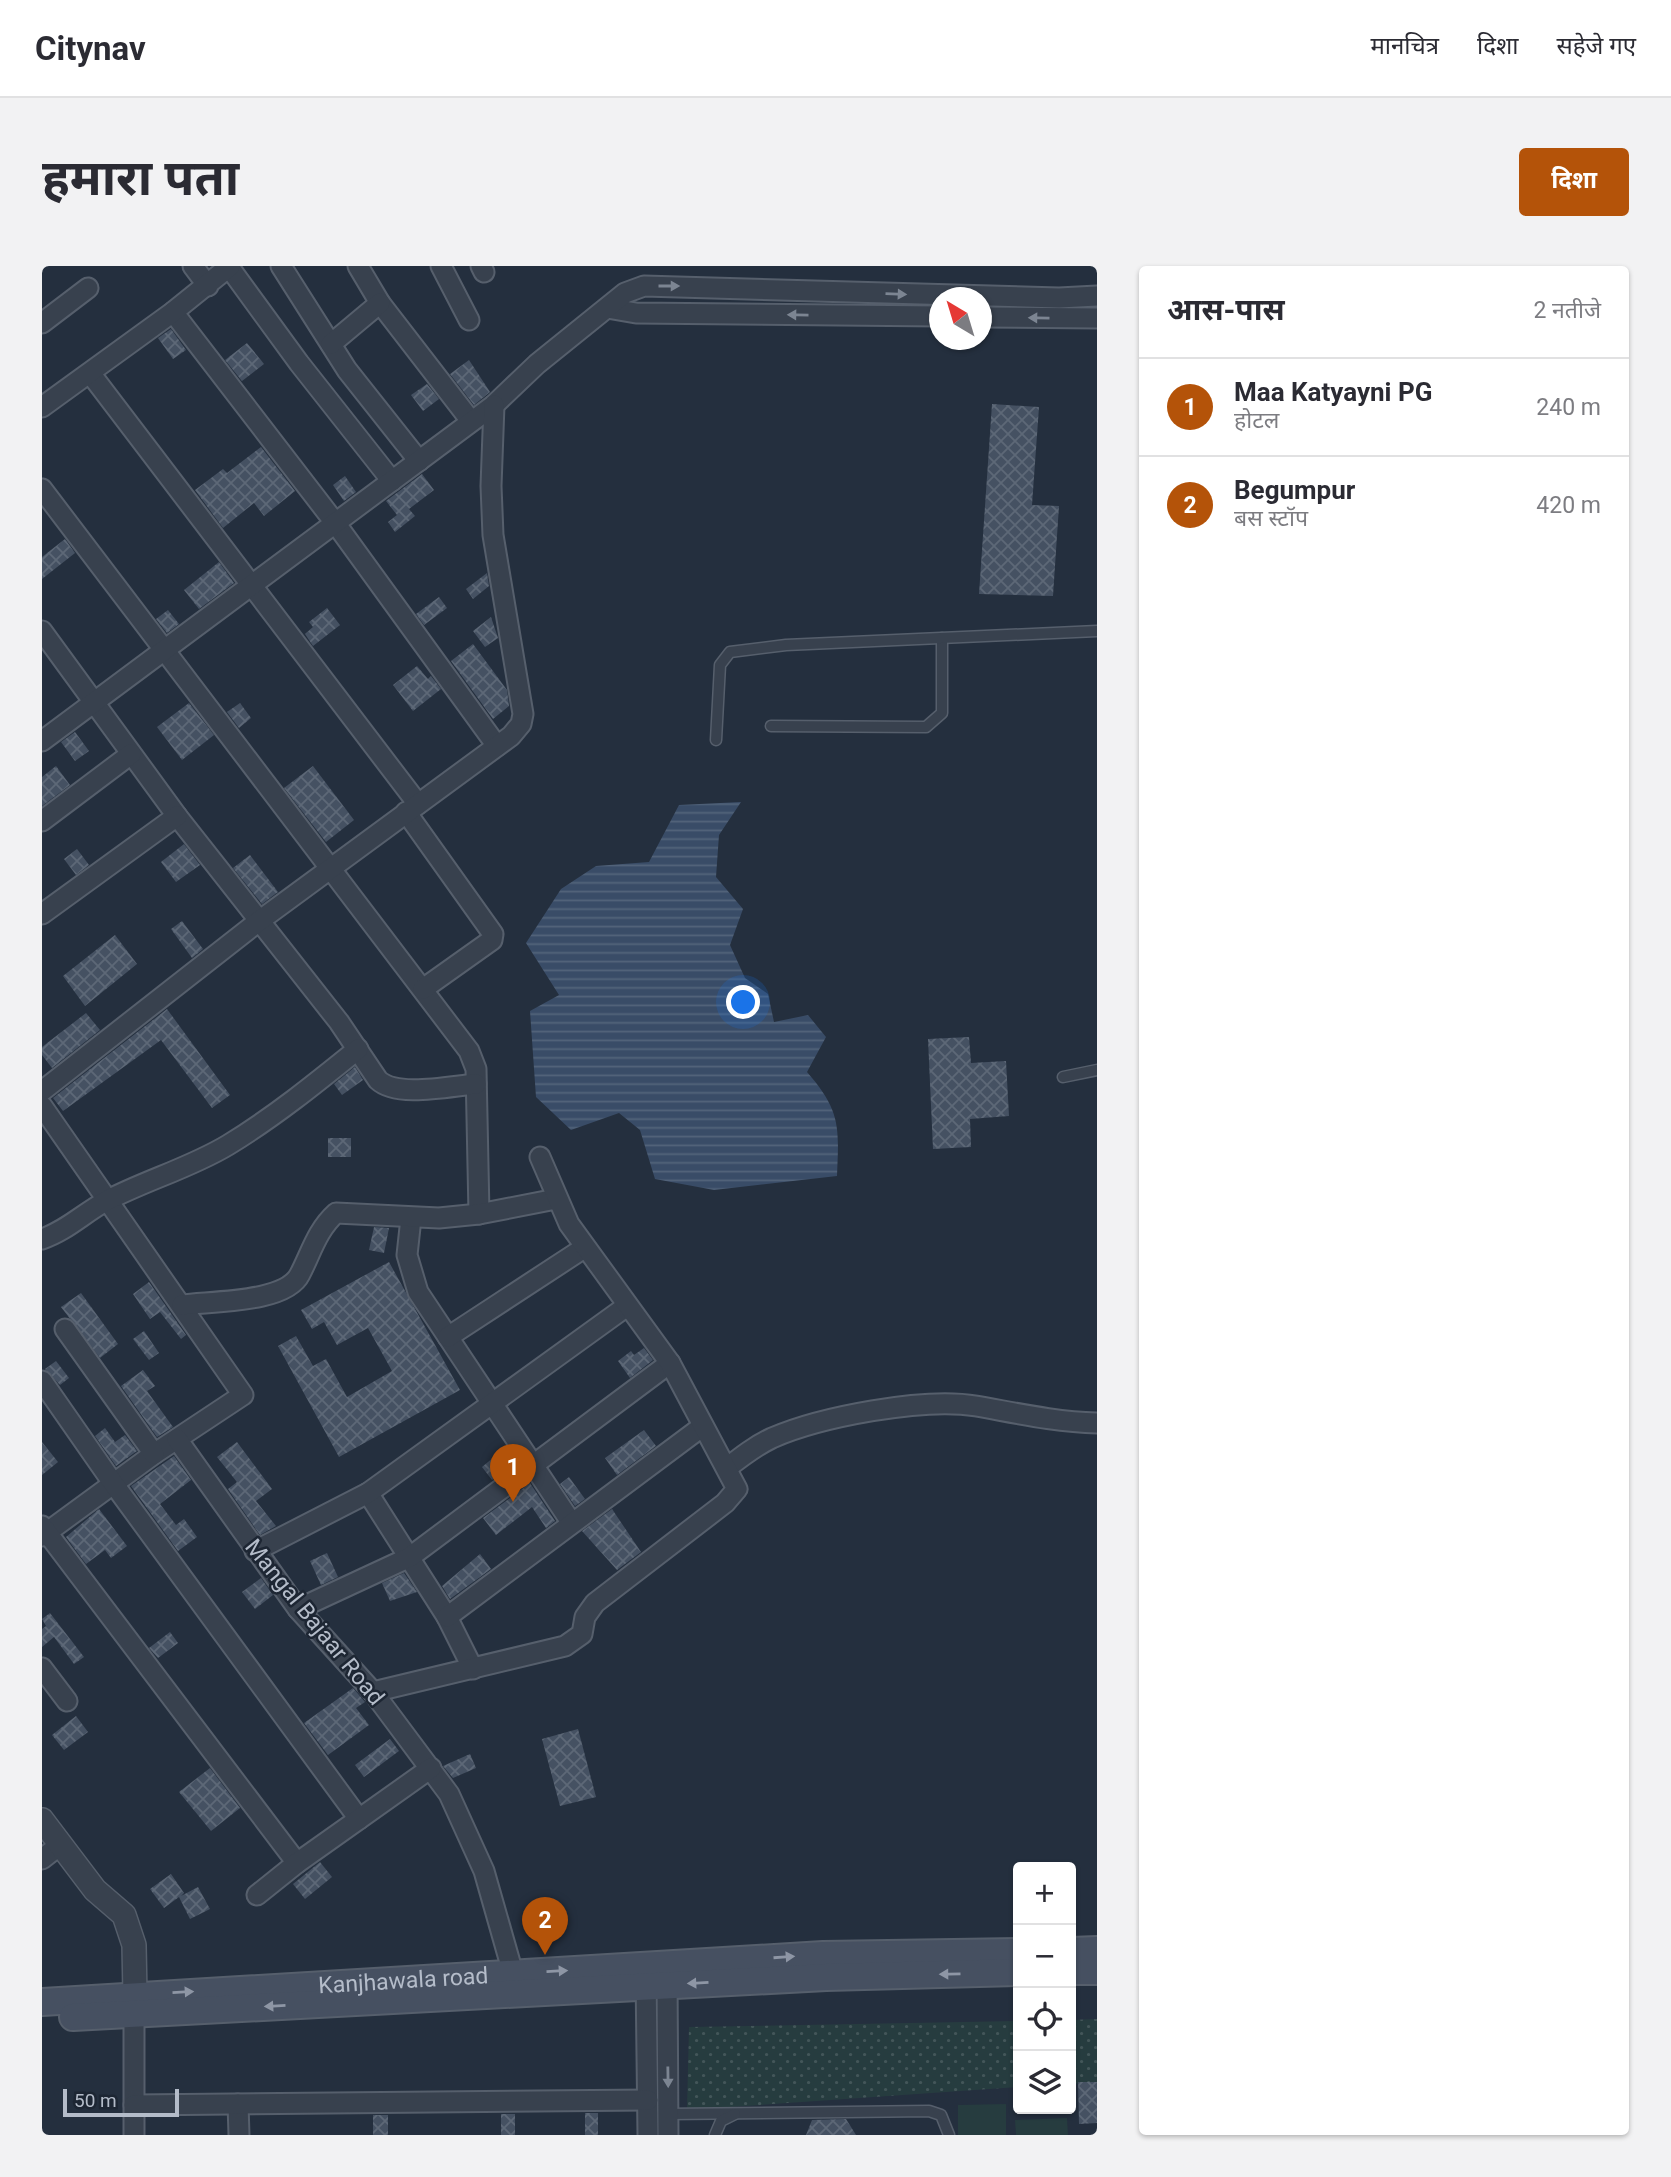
<!DOCTYPE html>
<html lang="hi">
<head>
<meta charset="utf-8">
<style>
	body { margin:0; font-family:Roboto,"Noto Sans Devanagari",sans-serif; background:#f2f2f3; color:#2b2b33 }
	.controls { position:absolute; right:21px; bottom:21px; display:grid; overflow:hidden; border-radius:7px; box-shadow:0 2px 5px #0004 }
	.controls button { width:63px; height:63px; display:grid; place-items:center; padding:0; border:0; border-bottom:2px solid #e1e1e2; background:#fff; color:#2b2b33; font:35px sans-serif }
	.compass { position:absolute; left:887px; top:21px; width:63px; height:63px; border-radius:50%; background:#fff; box-shadow:0 2px 5px #0004; rotate:322deg }
	.scale { position:absolute; left:21px; bottom:18px; width:116px; box-sizing:border-box; padding-left:7px; border:4px solid #b4bcc9; border-top:0; font-size:19px; line-height:24px; white-space:nowrap; color:#b4bcc9; -webkit-text-stroke:5px #1d2633; paint-order:stroke }
	.you { position:absolute; left:702px; top:737px; width:24px; height:24px; margin:-18px; border:5px solid #fff; border-radius:50%; background:#1a73e8; box-shadow:0 0 0 10px #1a73e833 }
	.badge { display:grid; place-items:center; width:46px; height:46px; border-radius:50%; background:#b45309; color:#fff; font-size:23px; font-weight:700 }
	.pin { position:absolute; translate:-50% -58px; filter:drop-shadow(0 2px 4px #0008) }
	.pin::after { content:''; position:absolute; top:37px; width:24px; height:21px; background:inherit; clip-path:polygon(0 0,100% 0,50% 100%) }
	.list { margin:0; padding:0; list-style:none }
	h2 { display:flex; justify-content:space-between; align-items:center; height:91px; margin:0; padding:0 28px; font-size:30px }
	h2 small { font-size:23px; font-weight:400; color:#7c7c81 }
	.list li { display:grid; grid-template-columns:46px 1fr auto; gap:21px; align-items:center; box-sizing:border-box; height:98px; padding:0 28px; border-top:2px solid #e1e1e2 }
	.list b { display:block; font-size:26px; white-space:nowrap }
	.list p { margin:0; font-size:23px; white-space:nowrap; color:#7c7c81 }
	.list em { font-size:23px; font-style:normal; color:#7c7c81 }
	.icon { flex:none; width:38px; height:38px; fill:none; stroke:currentColor; stroke-width:2; stroke-linecap:round; stroke-linejoin:round }
	.map { position:relative; flex:none; width:1055px; height:1869px; overflow:hidden; border-radius:7px }
	header { display:flex; align-items:center; gap:42px; box-sizing:border-box; height:98px; padding:0 35px; background:#fff; border-bottom:2px solid #e1e1e2 }
	header strong { font-size:33px }
	nav { display:flex; gap:38px; margin-inline-start:auto; font-size:24px }
	.intro { display:flex; align-items:center; justify-content:space-between; box-sizing:border-box; height:168px; padding:0 42px }
	h1 { margin:0; font-size:49px }
	.button { padding:18px 32px; border-radius:7px; background:#b45309; color:#fff; font-size:24px; font-weight:700 }
	main { display:flex; gap:42px; padding:0 42px }
	aside { flex:1; background:#fff; border-radius:7px; box-shadow:0 2px 5px #0004 }
	.map>svg:first-child { display:block }
	.grass { fill:url(#grass-dots) }
	.pitch { fill:#263c3f }
	.water { fill:url(#water-rules) }
	.building { fill:url(#building-cross-hatch) }
	.lines { fill:none; stroke-linecap:round; stroke-linejoin:round }
	.service-casing { stroke:#565f6c; stroke-width:13 }
	.minor-casing { stroke:#565f6c; stroke-width:23 }
	.tertiary-casing { stroke:#565f6c; stroke-width:26 }
	.secondary-casing { stroke:#565f6c; stroke-width:30 }
	.service { stroke:#38414e; stroke-width:10 }
	.minor { stroke:#38414e; stroke-width:19 }
	.tertiary { stroke:#38414e; stroke-width:23 }
	.secondary { stroke:#465061; stroke-width:26 }
	.oneway { fill:#7c8592 }
	.oneway2 { fill:#8e96a5 }
	.labels { text-anchor:middle; stroke-width:5; stroke-linejoin:round; paint-order:stroke }
	.street-label { font-size:23px; fill:#b4bcc9; stroke:#1d2633 }
</style>
</head>
<body>
<header>
<strong>Citynav</strong>
<nav><a>मानचित्र</a><a>दिशा</a><a>सहेजे गए</a></nav>
</header>
<div class="intro"><h1>हमारा पता</h1><a class="button">दिशा</a></div>
<main>
<div class="map">
<svg width="1055" height="1869" viewBox="0 0 1055 1869">
	<defs>
		<pattern id="grass-dots" width="8" height="8" patternUnits="userSpaceOnUse" patternTransform="scale(1.75)"><rect width="8" height="8" fill="#263c3f"/><path d="M2 2h.1M6 6h.1" fill="none" stroke="#435659" stroke-width="1.8" stroke-linecap="round"/></pattern>
		<pattern id="water-rules" width="6" height="5" patternUnits="userSpaceOnUse" patternTransform="scale(1.75)"><rect width="6" height="5" fill="#394c67"/><path d="M0 2.5h6" fill="none" stroke="#53647b"/></pattern>
		<pattern id="building-cross-hatch" width="8" height="8" patternUnits="userSpaceOnUse" patternTransform="scale(1.75)"><rect width="8" height="8" fill="#455162"/><path d="M0 0l8 8M0 8l8-8" fill="none" stroke="#5d6877"/></pattern>
	</defs>
	<rect width="100%" height="100%" fill="#242f3e"/>
	<g class="grass">
		<polygon points="1055,1753 1055,1816 1029,1818 1029,1754"/>
		<polygon points="976,1755 976,1821 645,1844 647,1761"/>
	</g>
	<g class="pitch">
		<polygon points="964,1838 964,1869 916,1869 916,1839"/>
		<polygon points="1025,1852 1026,1869 974,1869 973,1854"/>
	</g>
	<path class="water" d="M699,536L677,569L674,611L701,643L688,679L703,712L726,728L732,756L766,749L784,771L765,806C799,845 797,861 795,910L672,924L613,913L598,864L577,847L529,864L494,831L488,745L517,729L484,677L519,623L554,600L607,596L637,539Z"/>
	<g class="building">
		<polygon points="129,63 144,84 131,93 116,72"/>
		<polygon points="205,77 222,98 200,115 183,94"/>
		<polygon points="427,94 448,126 432,139 408,108"/>
		<polygon points="385,118 397,133 381,145 369,129"/>
		<polygon points="950,138 997,141 990,239 1017,240 1011,330 937,328"/>
		<polygon points="219,181 253,225 222,250 212,237 181,262 153,224 181,203 185,207"/>
		<polygon points="380,208 392,224 367,243 373,250 353,266 346,256 355,249 344,235"/>
		<polygon points="303,210 314,226 302,235 291,219"/>
		<polygon points="23,273 33,287 0,313 0,291"/>
		<polygon points="177,296 192,317 157,343 142,324"/>
		<polygon points="445,307 447,320 431,333 424,323"/>
		<polygon points="397,331 405,342 382,359 374,348"/>
		<polygon points="285,342 298,359 271,380 263,368 271,361 267,356"/>
		<polygon points="126,344 137,358 125,367 114,353"/>
		<polygon points="449,351 456,372 443,381 431,365"/>
		<polygon points="431,378 465,424 467,440 451,453 409,395"/>
		<polygon points="375,400 386,413 389,410 399,423 371,445 351,419"/>
		<polygon points="147,437 172,469 140,494 115,461"/>
		<polygon points="198,437 209,452 197,462 185,446"/>
		<polygon points="33,466 47,485 33,495 19,476"/>
		<polygon points="14,500 28,519 0,540 0,511"/>
		<polygon points="271,500 312,554 284,576 242,522"/>
		<polygon points="142,578 158,599 134,616 119,596"/>
		<polygon points="35,583 47,599 34,609 22,593"/>
		<polygon points="208,589 236,626 220,638 191,602"/>
		<polygon points="140,655 161,683 150,692 129,663"/>
		<polygon points="73,669 95,698 43,740 21,710"/>
		<polygon points="125,743 188,829 170,842 119,774 21,845 11,832"/>
		<polygon points="44,747 58,764 10,802 0,789 0,781"/>
		<polygon points="927,771 929,797 964,795 967,850 928,853 929,881 891,883 886,773"/>
		<polygon points="313,801 321,814 300,829 292,818"/>
		<rect x="286" y="872" width="23" height="19"/>
		<polygon points="332,961 347,962 342,987 327,984"/>
		<polygon points="347,996 418,1124 297,1191 236,1080 254,1070 271,1100 284,1093 305,1131 350,1105 326,1062 295,1079 282,1056 270,1063 259,1044"/>
		<polygon points="107,1016 144,1069 139,1073 118,1046 108,1053 91,1028"/>
		<polygon points="39,1027 76,1078 58,1092 19,1041"/>
		<polygon points="102,1065 117,1087 107,1094 91,1073"/>
		<polygon points="602,1082 611,1094 588,1112 576,1095 589,1085 592,1089"/>
		<polygon points="14,1095 27,1112 18,1119 3,1103"/>
		<polygon points="101,1104 113,1120 105,1125 131,1161 115,1171 79,1120"/>
		<polygon points="63,1162 73,1176 83,1169 95,1185 74,1200 53,1170"/>
		<polygon points="602,1164 614,1180 575,1209 563,1192"/>
		<polygon points="0,1176 16,1196 0,1209"/>
		<polygon points="195,1176 230,1223 214,1235 234,1260 218,1269 186,1223 195,1216 175,1191"/>
		<polygon points="464,1181 475,1196 450,1214 440,1201"/>
		<polygon points="132,1190 149,1214 118,1238 134,1259 142,1253 155,1271 136,1285 89,1220"/>
		<polygon points="527,1211 543,1233 533,1240 518,1218"/>
		<polygon points="488,1217 513,1255 504,1262 490,1241 454,1269 441,1252"/>
		<polygon points="57,1243 85,1280 69,1292 63,1284 44,1298 24,1271"/>
		<polygon points="570,1243 599,1286 575,1304 540,1265"/>
		<polygon points="285,1287 296,1311 279,1319 268,1295"/>
		<polygon points="438,1288 449,1303 408,1333 400,1320"/>
		<polygon points="362,1307 375,1326 348,1335 340,1317"/>
		<polygon points="219,1312 231,1329 213,1343 200,1326"/>
		<polygon points="8,1347 42,1391 32,1398 12,1371 0,1381 0,1363 4,1360 0,1353"/>
		<polygon points="128,1366 136,1377 116,1392 107,1382"/>
		<polygon points="311,1422 323,1436 314,1442 327,1459 286,1489 262,1457"/>
		<polygon points="34,1450 46,1466 22,1484 10,1469"/>
		<polygon points="536,1463 554,1531 518,1540 500,1473"/>
		<polygon points="348,1473 357,1485 322,1511 313,1499"/>
		<polygon points="428,1488 434,1502 411,1512 401,1500"/>
		<polygon points="168,1502 198,1542 169,1565 137,1526"/>
		<polygon points="278,1596 290,1611 263,1633 251,1618"/>
		<polygon points="129,1608 142,1627 139,1630 156,1621 168,1643 148,1653 137,1631 122,1642 108,1623"/>
		<polygon points="1036,1816 1055,1816 1055,1857 1037,1858"/>
		<rect x="543" y="1847" width="13" height="22"/>
		<rect x="459" y="1848" width="14" height="21"/>
		<rect x="331" y="1849" width="15" height="20"/>
		<polygon points="804,1853 814,1869 764,1869 770,1854"/>
	</g>
	<g class="lines">
		<defs>
			<g id="service">
				<polyline points="729,460 884,461 900,447 900,372"/>
				<polyline points="674,474 678,399 688,386 744,379 1055,365"/>
				<polyline points="1021,811 1055,804"/>
				<polyline points="626,1848 887,1845 899,1849 907,1869"/>
				<polyline points="673,1869 679,1855 693,1848"/>
			</g>
			<g id="minor">
				<polyline points="151,0 166,20"/>
				<polyline points="239,0 305,104 377,195"/>
				<polyline points="316,0 338,37 429,155"/>
				<polyline points="399,0 427,54"/>
				<polyline points="439,0 442,6"/>
				<polyline points="187,1 257,97 350,215"/>
				<polyline points="565,42 594,47 898,50"/>
				<polyline points="131,46 294,258 455,480"/>
				<polyline points="940,51 1055,52"/>
				<polyline points="0,57 46,22"/>
				<polyline points="289,78 338,37"/>
				<polyline points="48,107 376,538"/>
				<polyline points="0,141 131,46 188,0"/>
				<polyline points="0,223 427,785 434,803 437,948"/>
				<path d="M0,365L135,550L297,756L336,814C355,832 408,820 434,818"/>
				<polyline points="0,475 452,139 495,98 583,27 602,20 1017,32 1055,30"/>
				<polyline points="364,546 451,668 450,674 381,723"/>
				<polyline points="0,555 89,488"/>
				<polyline points="0,648 135,550"/>
				<polyline points="0,825 217,655 469,470 479,458 481,448 451,269 449,220 452,139"/>
				<polyline points="0,840 201,1129 112,1188 0,1270"/>
				<polyline points="369,952 365,989 376,1026 529,1256"/>
				<path d="M0,973C24,965 42,947 64,935C104,914 148,902 186,879C232,851 274,817 316,783"/>
				<path d="M140,1039C170,1035 244,1037 258,1008C269,987 275,964 294,947L397,952L437,948L514,933"/>
				<polyline points="23,1063 112,1188"/>
				<polyline points="406,1071 542,982"/>
				<polyline points="0,1115 71,1217 317,1553"/>
				<polyline points="135,1173 256,1343 331,1426 407,1528 442,1605 471,1707"/>
				<path d="M685,1202C699,1191 713,1180 730,1172C778,1151 882,1131 934,1140C974,1147 1013,1156 1055,1157"/>
				<polyline points="326,1227 405,1351 431,1403"/>
				<polyline points="0,1260 255,1597"/>
				<polyline points="213,1285 326,1227 585,1040"/>
				<polyline points="256,1343 368,1291 628,1097"/>
				<polyline points="405,1351 661,1160"/>
				<polyline points="0,1402 25,1435"/>
				<polyline points="331,1426 523,1380 540,1368 543,1351 553,1337 683,1237 695,1223 628,1097 527,958 498,891"/>
				<polyline points="0,1593 18,1579"/>
				<polyline points="215,1629 255,1597 389,1502"/>
				<polyline points="604,1709 606,1869"/>
				<polyline points="625,1709 626,1869"/>
				<polyline points="92,1737 92,1869"/>
				<polyline points="196,1838 197,1869"/>
				<polyline points="92,1839 606,1834"/>
			</g>
			<polyline id="tertiary" points="0,1554 53,1624 82,1649 92,1679 93,1729"/>
			<g id="secondary">
				<polyline points="1029,1685 1055,1684"/>
				<polyline points="1029,1705 1055,1705"/>
				<path id="s1" d="M0,1736L781,1689L976,1686"/>
				<polyline points="31,1751 784,1711 976,1706"/>
			</g>
		</defs>
		<use href="#service" class="service-casing"/>
		<use href="#minor" class="minor-casing"/>
		<use href="#tertiary" class="tertiary-casing"/>
		<use href="#secondary" class="secondary-casing"/>
		<use href="#service" class="service"/>
		<use href="#minor" class="minor"/>
		<use href="#tertiary" class="tertiary"/>
		<use href="#secondary" class="secondary"/>
	</g>
	<defs><path id="oneway-solid" d="M-6-.8H1V-3.2L6.5 0L1 3.2V.8H-6Z" transform="scale(1.75)"/></defs>
	<g class="oneway">
		<use href="#oneway-solid" transform="translate(627 20)"/>
		<use href="#oneway-solid" transform="translate(854 28) rotate(2)"/>
		<use href="#oneway-solid" transform="translate(756 49) rotate(-179)"/>
		<use href="#oneway-solid" transform="translate(997 52) rotate(-179)"/>
		<use href="#oneway-solid" transform="translate(626 1811) rotate(89)"/>
	</g>
	<g class="oneway2">
		<use href="#oneway-solid" transform="translate(742 1691) rotate(-4)"/>
		<use href="#oneway-solid" transform="translate(515 1705) rotate(-3)"/>
		<use href="#oneway-solid" transform="translate(908 1708) rotate(179)"/>
		<use href="#oneway-solid" transform="translate(656 1717) rotate(177)"/>
		<use href="#oneway-solid" transform="translate(141 1726) rotate(-3)"/>
		<use href="#oneway-solid" transform="translate(233 1740) rotate(177)"/>
	</g>
	<g class="labels">
		<g class="street-label">
			<text transform="translate(273 1356) rotate(51)" y="8">Mangal Bajaar Road</text>
			<text dy="8" stroke="none"><textPath href="#s1" startOffset="362">Kanjhawala road</textPath></text>
		</g>
	</g>
</svg>
<div class="controls">
<button>+</button>
<button>−</button>
<button><svg class="icon" aria-label="locate" viewBox="0 0 24 24"><circle cx="12" cy="12" r="6"/><path d="M12 2v4M12 18v4M2 12h4M18 12h4"/></svg></button>
<button><svg class="icon" aria-label="layers" viewBox="0 0 24 24"><path d="M12 4l9 5-9 5-9-5zM3 14l9 5 9-5"/></svg></button>
</div>
<svg class="compass" viewBox="-18 -18 36 36"><path d="M0-13l5 13h-10z" fill="#e53935"/><path d="M0 13l5-13h-10z" fill="#7c7c81"/></svg>
<div class="scale">50 m</div>
<div class="you"></div>
<div class="pin badge" style="left:471px;top:1236px">1</div>
<div class="pin badge" style="left:503px;top:1689px">2</div>
</div>
<aside>
<h2>आस-पास<small>2 नतीजे</small></h2>
<ul class="list">
<li><span class="badge">1</span><div><b>Maa Katyayni PG</b><p>होटल</p></div><em>240 m</em></li>
<li><span class="badge">2</span><div><b>Begumpur</b><p>बस स्टॉप</p></div><em>420 m</em></li>
</ul>
</aside>
</main>
</body>
</html>
